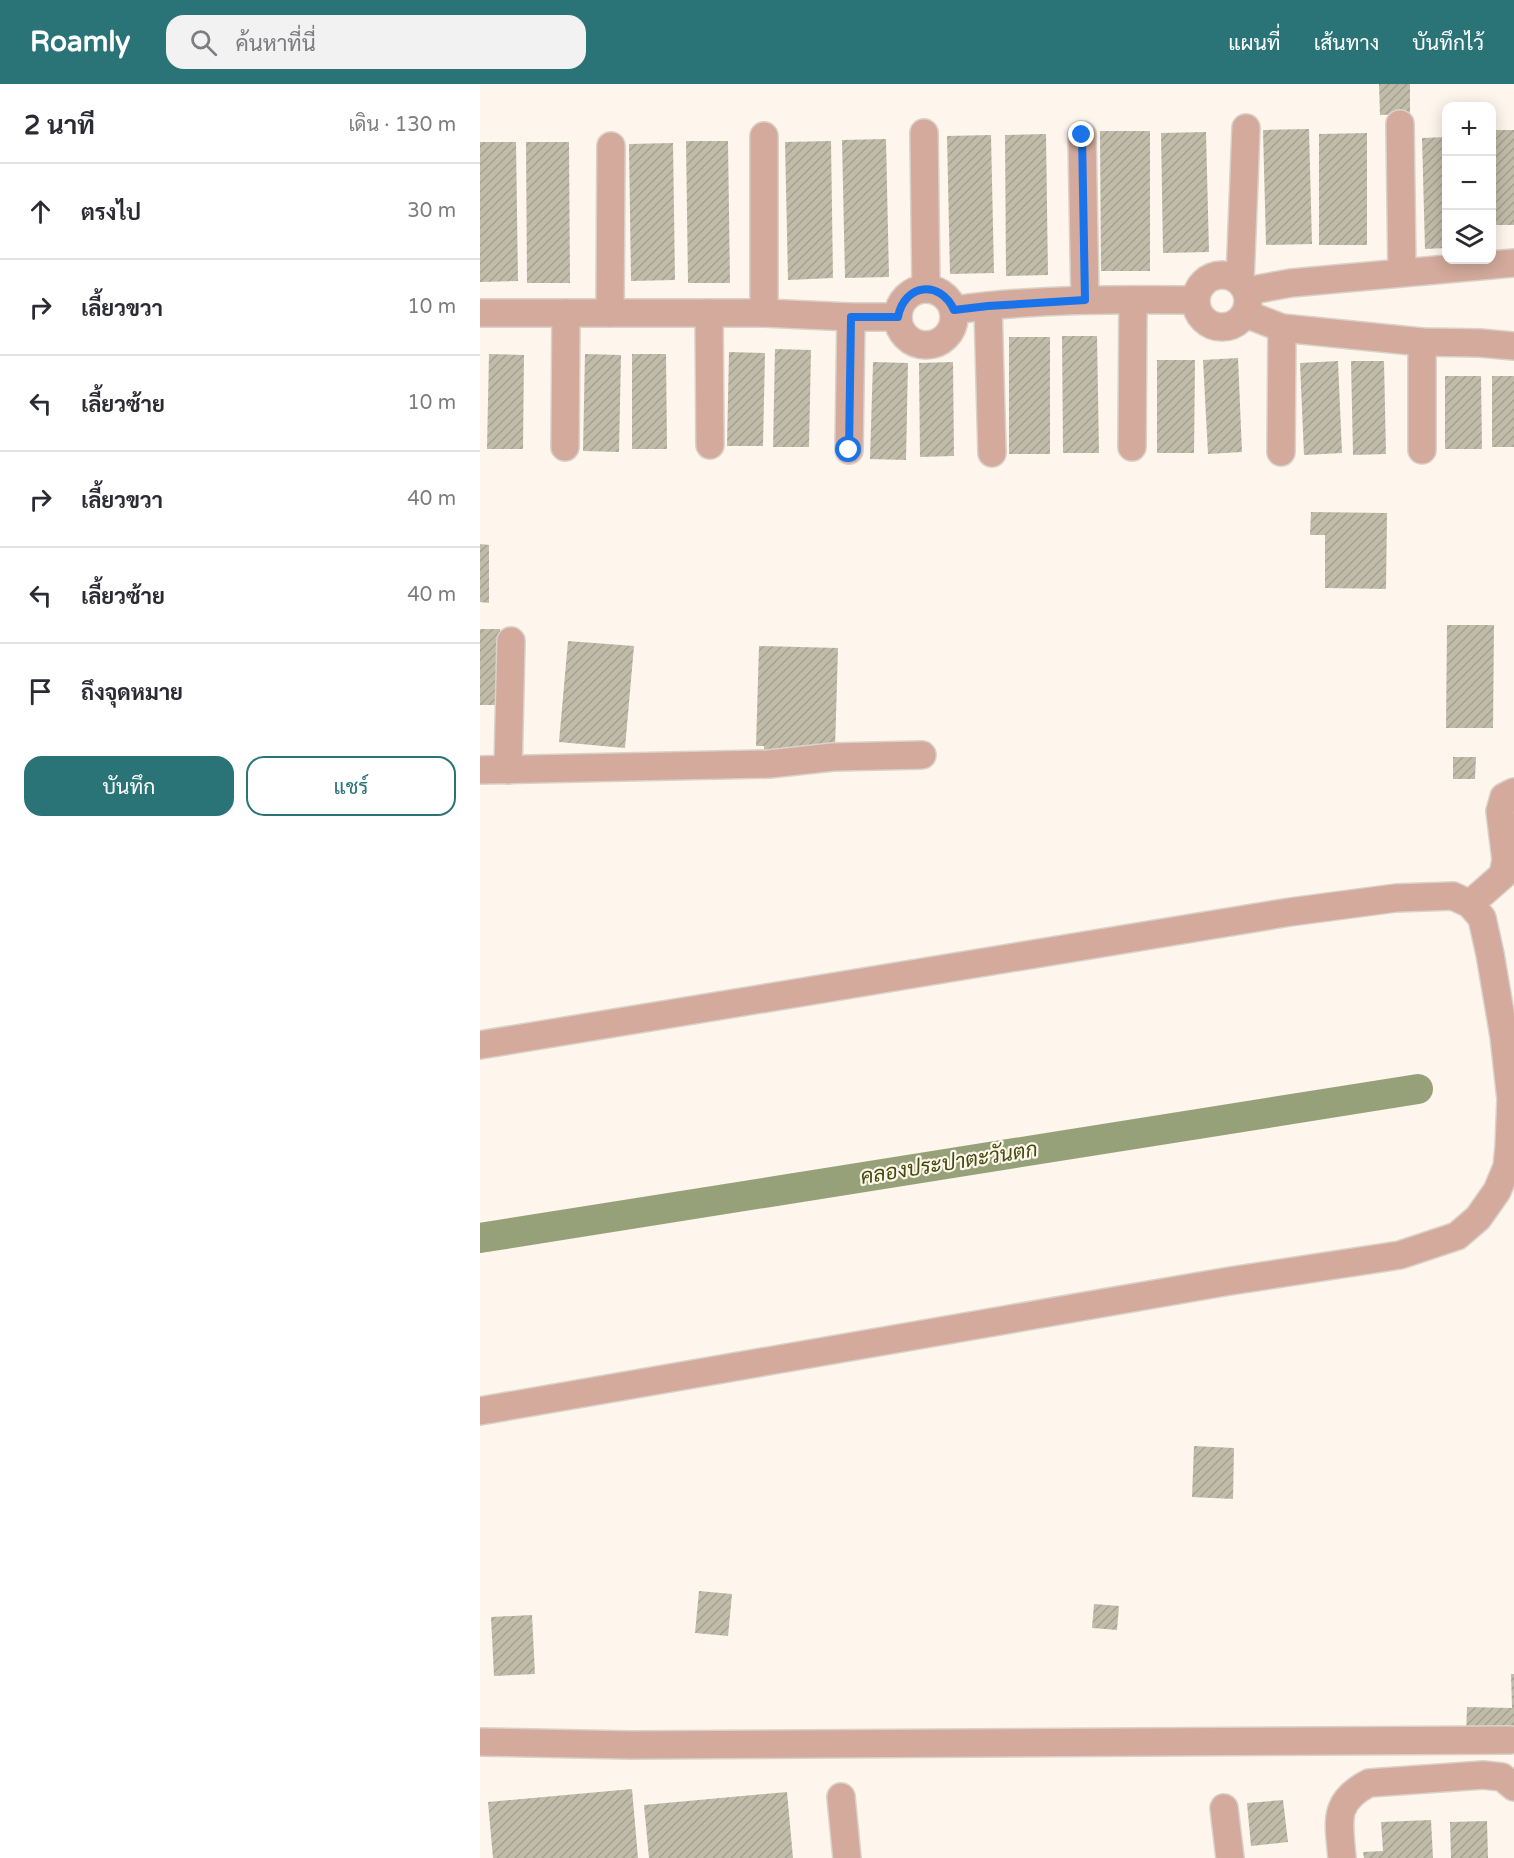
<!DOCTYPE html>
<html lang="th">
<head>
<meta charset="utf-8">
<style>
	body { margin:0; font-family:"Varela Round",Sarabun,sans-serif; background:#f2f2f3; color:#2b2b33 }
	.controls { position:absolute; right:18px; top:18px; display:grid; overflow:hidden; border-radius:12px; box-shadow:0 3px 15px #0003 }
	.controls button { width:54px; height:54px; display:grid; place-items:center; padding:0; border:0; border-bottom:2px solid #e1e1e2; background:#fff; color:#2b2b33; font:30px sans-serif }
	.stop { position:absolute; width:18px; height:18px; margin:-14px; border:4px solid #1a73e8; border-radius:50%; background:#fff }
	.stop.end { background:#1a73e8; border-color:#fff; box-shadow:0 2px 6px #0008 }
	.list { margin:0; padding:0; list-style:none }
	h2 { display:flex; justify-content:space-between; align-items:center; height:78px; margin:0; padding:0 24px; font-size:26px }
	h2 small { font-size:20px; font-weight:400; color:#7c7c81 }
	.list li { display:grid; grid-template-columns:39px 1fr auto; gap:18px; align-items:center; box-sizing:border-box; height:96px; padding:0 24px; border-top:2px solid #e1e1e2 }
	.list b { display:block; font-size:22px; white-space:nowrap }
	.list em { font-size:20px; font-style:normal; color:#7c7c81 }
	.actions { display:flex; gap:12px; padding:18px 24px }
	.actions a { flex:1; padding:14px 0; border:2px solid #2a7478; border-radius:18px; text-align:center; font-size:21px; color:#2a7478 }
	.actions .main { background:#2a7478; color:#fff }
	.icon { flex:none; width:33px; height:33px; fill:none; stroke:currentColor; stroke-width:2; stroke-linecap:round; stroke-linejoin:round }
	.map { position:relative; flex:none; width:1034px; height:1774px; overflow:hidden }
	header { display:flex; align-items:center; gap:36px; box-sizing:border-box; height:84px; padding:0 30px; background:#2a7478; color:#fff }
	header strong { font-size:28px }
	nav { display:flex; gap:33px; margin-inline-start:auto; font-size:21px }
	.search { width:420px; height:54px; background:#f2f2f3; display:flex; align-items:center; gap:15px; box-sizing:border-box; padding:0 21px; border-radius:18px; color:#7c7c81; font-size:22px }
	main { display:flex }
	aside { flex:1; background:#fff }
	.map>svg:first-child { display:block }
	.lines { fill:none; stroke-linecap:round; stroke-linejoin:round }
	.canal { stroke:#97a179; stroke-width:30 }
	.building { fill:url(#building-hatch) }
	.street-casing { stroke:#dad2c9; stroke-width:30 }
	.street { stroke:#d3aa9b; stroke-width:27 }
	.route { stroke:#1a73e8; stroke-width:8 }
	.labels { text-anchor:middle; stroke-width:4.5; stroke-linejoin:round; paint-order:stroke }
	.water-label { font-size:21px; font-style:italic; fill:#414e0a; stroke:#fef5ec }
</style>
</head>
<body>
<header>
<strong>Roamly</strong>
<div class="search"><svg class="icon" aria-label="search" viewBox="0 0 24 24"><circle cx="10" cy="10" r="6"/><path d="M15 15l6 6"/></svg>ค้นหาที่นี่</div>
<nav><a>แผนที่</a><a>เส้นทาง</a><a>บันทึกไว้</a></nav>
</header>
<main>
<aside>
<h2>2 นาที<small>เดิน · 130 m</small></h2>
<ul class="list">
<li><svg class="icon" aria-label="ahead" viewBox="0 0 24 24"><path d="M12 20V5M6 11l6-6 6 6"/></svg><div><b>ตรงไป</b></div><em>30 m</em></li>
<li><svg class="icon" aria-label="right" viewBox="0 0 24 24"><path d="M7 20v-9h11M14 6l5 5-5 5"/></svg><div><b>เลี้ยวขวา</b></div><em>10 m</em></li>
<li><svg class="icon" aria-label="left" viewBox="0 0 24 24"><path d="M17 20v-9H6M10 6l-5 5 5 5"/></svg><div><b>เลี้ยวซ้าย</b></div><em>10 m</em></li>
<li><svg class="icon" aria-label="right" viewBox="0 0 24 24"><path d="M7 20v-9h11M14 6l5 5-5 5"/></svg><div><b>เลี้ยวขวา</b></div><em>40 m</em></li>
<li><svg class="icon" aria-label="left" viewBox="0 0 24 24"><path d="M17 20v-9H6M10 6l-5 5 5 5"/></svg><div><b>เลี้ยวซ้าย</b></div><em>40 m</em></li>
<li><svg class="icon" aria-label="arrive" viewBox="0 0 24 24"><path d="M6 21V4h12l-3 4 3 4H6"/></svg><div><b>ถึงจุดหมาย</b></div></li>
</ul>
<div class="actions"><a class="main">บันทึก</a><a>แชร์</a></div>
</aside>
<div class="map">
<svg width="1034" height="1774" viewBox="0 0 1034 1774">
	<defs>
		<pattern id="building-hatch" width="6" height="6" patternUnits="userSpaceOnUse" patternTransform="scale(1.5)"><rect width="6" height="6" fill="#c1bcaa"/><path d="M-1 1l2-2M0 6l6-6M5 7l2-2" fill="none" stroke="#a5a191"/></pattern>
	</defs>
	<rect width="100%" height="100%" fill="#fef5ec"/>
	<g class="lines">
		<polyline class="canal" points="0,1154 938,1005"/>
	</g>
	<g class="building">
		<polygon points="899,0 930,0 930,30 900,31"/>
		<polygon points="829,45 832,160 786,161 783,46"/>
		<rect x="1012" y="46" width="22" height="95"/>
		<polygon points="620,47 670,47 670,187 621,187"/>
		<polygon points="726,48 729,168 683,169 681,49"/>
		<polygon points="887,49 887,161 839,161 839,50"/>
		<polygon points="566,50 568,191 526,192 525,51"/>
		<polygon points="511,51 514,189 470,190 467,52"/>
		<polygon points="966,53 966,164 945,165 942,54"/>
		<polygon points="406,55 409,193 365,194 362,56"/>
		<polygon points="206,57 248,57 250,199 208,199"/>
		<polygon points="351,57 353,194 308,196 305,58"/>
		<polygon points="0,58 36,58 38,197 0,198"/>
		<polygon points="46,58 89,58 90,199 47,199"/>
		<polygon points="193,59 195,196 151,197 149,60"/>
		<polygon points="582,252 617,252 619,369 583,369"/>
		<rect x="529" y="253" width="41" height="117"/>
		<polygon points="295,265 331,266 329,363 293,363"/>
		<polygon points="249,268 285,269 283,362 247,362"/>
		<polygon points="9,270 44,271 43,365 7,365"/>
		<polygon points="105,270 141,271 139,368 103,367"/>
		<polygon points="152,270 186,270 187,365 152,365"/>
		<polygon points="758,274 762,368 728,370 723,276"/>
		<polygon points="677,276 715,276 714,369 677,369"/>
		<polygon points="858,277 862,369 824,371 820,279"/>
		<polygon points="871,277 904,277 906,370 873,371"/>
		<polygon points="393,278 428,279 426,376 390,375"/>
		<polygon points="473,278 474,372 440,373 439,279"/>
		<polygon points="965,292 1001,292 1002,365 965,365"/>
		<rect x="1012" y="292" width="22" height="71"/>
		<polygon points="831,428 907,429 906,505 845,504 845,451 830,451"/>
		<polygon points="0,460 9,461 9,519 0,518"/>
		<polygon points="967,541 1014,541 1013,644 966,644"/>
		<polygon points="0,545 20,545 19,621 0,621"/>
		<polygon points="88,557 154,562 145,664 79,658"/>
		<polygon points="279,562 358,564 355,665 284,673 284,662 276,662"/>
		<polygon points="973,673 996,673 995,695 973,695"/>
		<polygon points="714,1362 754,1364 753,1415 712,1413"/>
		<polygon points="219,1507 252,1510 248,1552 215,1549"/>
		<polygon points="614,1520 639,1522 637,1546 612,1544"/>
		<polygon points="52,1531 55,1590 14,1592 11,1533"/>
		<polygon points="1031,1590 1034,1590 1034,1652 986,1651 987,1623 1032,1624"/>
		<polygon points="152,1705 158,1774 13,1774 8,1718"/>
		<polygon points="307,1708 313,1774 169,1774 164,1721"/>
		<polygon points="803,1716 808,1758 771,1762 767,1719"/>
		<polygon points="951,1736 953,1774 884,1774 883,1768 903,1767 901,1738"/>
		<polygon points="1007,1737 1008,1774 971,1774 970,1738"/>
	</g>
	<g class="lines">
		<defs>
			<g id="street">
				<polyline points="920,40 922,188"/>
				<polyline points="444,49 446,205"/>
				<polyline points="602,51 605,216"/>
				<circle cx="742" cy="217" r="26"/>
				<polyline points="760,197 766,44"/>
				<circle cx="446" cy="233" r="28"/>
				<polyline points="767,207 811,199 1034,179"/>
				<polyline points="508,222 512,369"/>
				<path d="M474,226C554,215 635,215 716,216"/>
				<polyline points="0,229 284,229 371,233 418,233"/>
				<polyline points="130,229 131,62"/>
				<polyline points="229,229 230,361"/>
				<polyline points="284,229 284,52"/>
				<polyline points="766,230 802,244 942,258 1000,259 1034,262"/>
				<polyline points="85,363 86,229"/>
				<polyline points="652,363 653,216"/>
				<polyline points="369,366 371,233"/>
				<polyline points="942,366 942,258"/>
				<polyline points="801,368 802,244"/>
				<polyline points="0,686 289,680 353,673 442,671"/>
				<polyline points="28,686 31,557"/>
				<polyline points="990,820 1023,791 1026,776 1020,727 1024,713 1034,708"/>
				<polyline points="0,961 810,828 916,814 973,812 990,820 1002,834 1010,870 1024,952 1031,1015 1029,1063 1027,1083 1017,1107 998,1134 977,1152 920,1171 750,1197 0,1327"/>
				<polyline points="0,1658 151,1661 1030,1656"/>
				<polyline points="361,1713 367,1774"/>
				<polyline points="744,1724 750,1774"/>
				<path d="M862,1774C859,1738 852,1718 889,1699L1003,1691L1022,1693L1034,1703"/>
			</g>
		</defs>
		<use href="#street" class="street-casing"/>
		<use href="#street" class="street"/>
	</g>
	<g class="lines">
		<path class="route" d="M369,366L371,233H418C424,200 460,195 474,226L508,222L605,216L602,51"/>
	</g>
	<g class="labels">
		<g class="water-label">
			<text transform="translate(469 1079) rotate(-9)" y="7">คลองประปาตะวันตก</text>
		</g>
	</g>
</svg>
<div class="controls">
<button>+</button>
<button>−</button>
<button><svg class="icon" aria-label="layers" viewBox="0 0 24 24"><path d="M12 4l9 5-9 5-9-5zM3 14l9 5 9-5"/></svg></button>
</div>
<div class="stop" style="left:369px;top:366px"></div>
<div class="stop end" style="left:602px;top:51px"></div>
</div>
</main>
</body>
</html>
